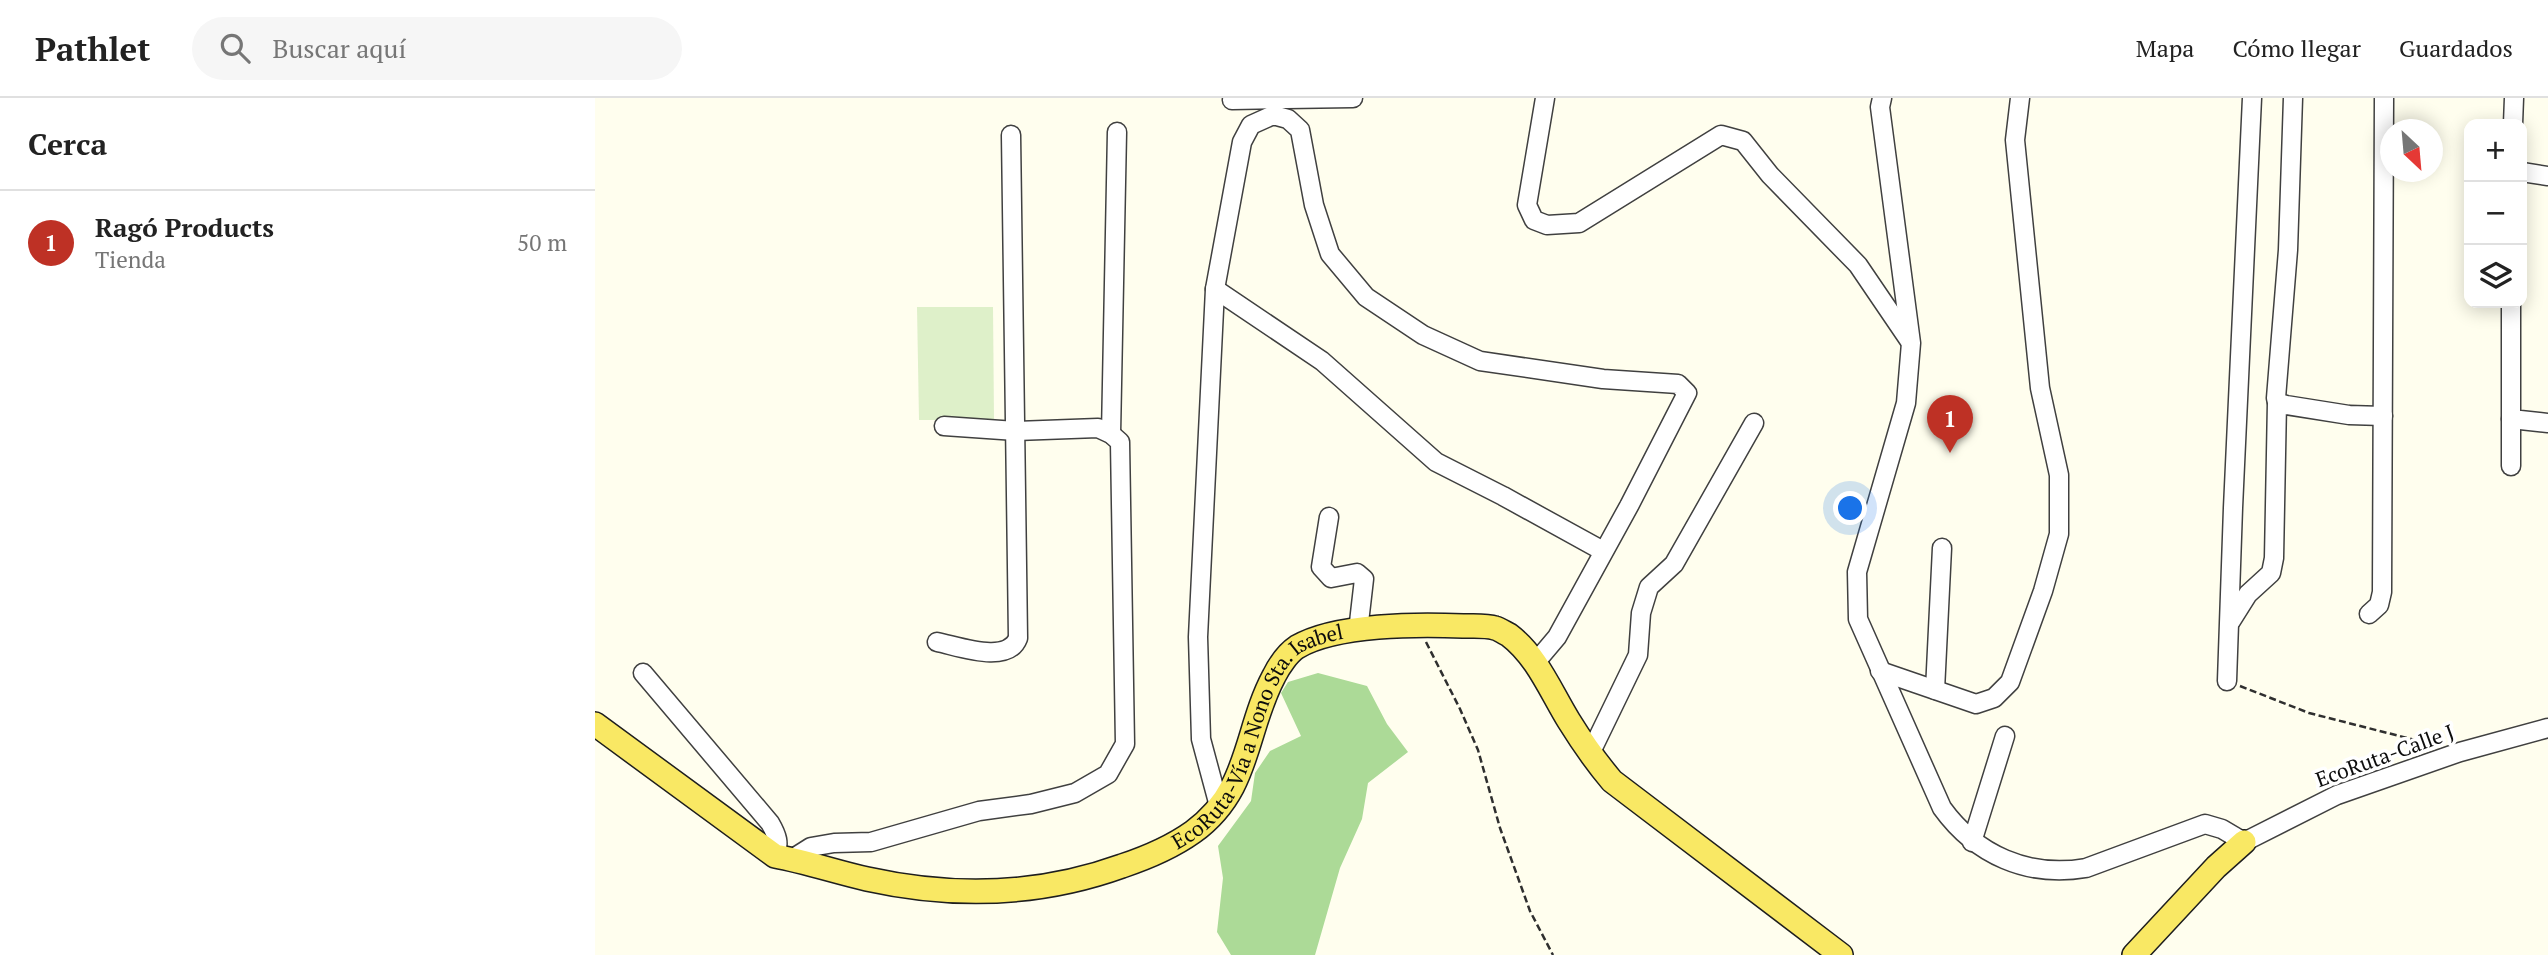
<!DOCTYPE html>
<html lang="es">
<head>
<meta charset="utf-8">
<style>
	body { margin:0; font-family:"PT Serif",serif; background:#f6f6f6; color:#222 }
	.controls { position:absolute; right:21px; top:21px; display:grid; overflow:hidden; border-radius:14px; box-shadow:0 4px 18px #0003 }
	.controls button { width:63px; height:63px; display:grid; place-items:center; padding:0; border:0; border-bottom:2px solid #e0e0e0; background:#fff; color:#222; font:35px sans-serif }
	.compass { position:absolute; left:1785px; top:21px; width:63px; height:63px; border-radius:50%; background:#fff; box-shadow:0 4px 18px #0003; rotate:154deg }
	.you { position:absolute; left:1256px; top:411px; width:24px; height:24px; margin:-18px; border:5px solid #fff; border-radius:50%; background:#1a73e8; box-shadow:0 0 0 10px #1a73e833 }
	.badge { display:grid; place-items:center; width:46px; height:46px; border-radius:50%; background:#be3125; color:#fff; font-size:23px; font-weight:700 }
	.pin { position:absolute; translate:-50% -58px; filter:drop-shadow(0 2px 4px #0008) }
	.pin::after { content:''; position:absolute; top:37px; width:24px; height:21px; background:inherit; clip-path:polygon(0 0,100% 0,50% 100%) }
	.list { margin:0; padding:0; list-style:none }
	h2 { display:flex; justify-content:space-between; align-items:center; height:91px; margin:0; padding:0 28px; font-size:30px }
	h2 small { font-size:23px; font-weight:400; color:#767676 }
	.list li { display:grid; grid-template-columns:46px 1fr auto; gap:21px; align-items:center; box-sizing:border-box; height:105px; padding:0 28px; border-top:2px solid #e0e0e0 }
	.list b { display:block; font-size:26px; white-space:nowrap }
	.list p { margin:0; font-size:23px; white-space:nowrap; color:#767676 }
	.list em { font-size:23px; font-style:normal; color:#767676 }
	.icon { flex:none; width:38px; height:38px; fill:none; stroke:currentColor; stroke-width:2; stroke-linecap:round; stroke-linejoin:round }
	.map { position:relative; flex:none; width:1953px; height:857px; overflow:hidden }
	header { display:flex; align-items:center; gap:42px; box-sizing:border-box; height:98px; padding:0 35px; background:#fff; border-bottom:2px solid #e0e0e0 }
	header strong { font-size:33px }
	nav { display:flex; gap:38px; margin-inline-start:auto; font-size:24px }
	.search { width:490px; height:63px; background:#f6f6f6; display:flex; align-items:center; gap:18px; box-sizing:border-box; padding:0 24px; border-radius:38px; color:#767676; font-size:26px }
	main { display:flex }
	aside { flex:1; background:#fff }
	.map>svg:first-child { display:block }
	.forest { fill:#acda97 }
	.pitch { fill:#def0c9 }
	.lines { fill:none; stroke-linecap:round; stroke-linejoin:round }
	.minor-casing { stroke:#404040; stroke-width:21 }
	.major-casing { stroke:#1e1e1e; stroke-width:26 }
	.path { stroke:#2f2f2f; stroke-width:2.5; stroke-dasharray:7 3.5; stroke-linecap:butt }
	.minor { stroke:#fff; stroke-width:18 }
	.major { stroke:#f9e864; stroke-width:23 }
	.labels { text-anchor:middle; stroke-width:7; stroke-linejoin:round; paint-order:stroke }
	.street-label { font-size:21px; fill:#0d0d0d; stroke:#fff }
</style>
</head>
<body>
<header>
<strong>Pathlet</strong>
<div class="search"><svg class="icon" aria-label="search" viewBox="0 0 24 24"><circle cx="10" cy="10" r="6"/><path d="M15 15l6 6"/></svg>Buscar aquí</div>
<nav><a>Mapa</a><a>Cómo llegar</a><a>Guardados</a></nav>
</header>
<main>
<aside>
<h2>Cerca<small></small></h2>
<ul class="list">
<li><span class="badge">1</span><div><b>Ragó Products</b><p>Tienda</p></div><em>50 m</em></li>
</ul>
</aside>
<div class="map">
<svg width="1953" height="857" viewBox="0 0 1953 857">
	<rect width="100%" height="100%" fill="#fffeee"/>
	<polygon class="forest" points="723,575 772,588 792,626 813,654 773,685 767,721 745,770 720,857 636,857 622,834 628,780 623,748 656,703 660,675 675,653 706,638 686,595 693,584"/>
	<polygon class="pitch" points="322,209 398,209 399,322 324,322"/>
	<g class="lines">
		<defs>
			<g id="minor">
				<polyline points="950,0 932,107 939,122 952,127 984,125 1126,37 1148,43 1175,77 1263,167 1314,242"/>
				<path d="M1287,0L1285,9L1316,245L1311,305L1262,474L1263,521L1347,710C1381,757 1433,780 1491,770L1610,726L1627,731L1649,744L1742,697L1865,654L1953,630"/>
				<polyline points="1698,0 1693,152 1681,300 1682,304 1691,307 1754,317 1788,318"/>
				<polyline points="637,2 758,0"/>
				<polyline points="1918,26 1919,0"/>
				<polyline points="1927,74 1953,78"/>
				<polyline points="620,191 727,263 841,364 908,398 1008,453"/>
				<polyline points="1916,205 1916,321 1953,325"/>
				<polyline points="516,336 522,34"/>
				<polyline points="1916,368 1916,321"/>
				<polyline points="734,419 726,469 736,480 762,475 769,481 763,533"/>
				<polyline points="1774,516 1784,507 1787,494 1789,0"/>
				<polyline points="1636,523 1653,496 1676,475 1679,460 1682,304"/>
				<path d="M342,544C363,548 413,567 423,540L416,37"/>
				<polyline points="1285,573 1381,606 1399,600 1415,584 1448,493 1464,436 1464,377 1445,290 1420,42 1425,0"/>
				<path d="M48,575L175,725C182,737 185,745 180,758"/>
				<polyline points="1632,583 1638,410 1657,0"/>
				<polyline points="1340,592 1347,450"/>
				<polyline points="995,656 1043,557 1046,515 1054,489 1079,466 1159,325"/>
				<polyline points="624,708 606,641 603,539 620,191 647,44 656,27 676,18 682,18 693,21 705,32 719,107 735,156 771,199 828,237 885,263 1008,281 1083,286 1092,295 1034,408 962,539 940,565"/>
				<polyline points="1377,744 1410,638"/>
				<polyline points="197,761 216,749 239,745 276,744 384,713 436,706 480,695 513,676 530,646 525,344 516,336 503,330 421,333 349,328"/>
			</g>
			<g id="major">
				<path id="s1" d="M0,626L180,758C212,764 241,774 272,781C358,800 444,798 527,768C551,760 577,749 598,734C656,692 649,634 679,578C684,568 693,555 702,549C741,526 824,526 868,528C878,528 891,527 900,530C904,531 910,535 914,537C942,558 956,594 974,623C987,644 1001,664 1017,683L1246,857"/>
				<polyline points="1539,857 1621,769 1649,744"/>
			</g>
		</defs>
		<use href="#minor" class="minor-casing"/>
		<use href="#major" class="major-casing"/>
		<g class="path">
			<polyline points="831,544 865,611 883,652 905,730 935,813 958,857"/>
			<polyline points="1645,588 1714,615 1836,646"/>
		</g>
		<use href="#minor" class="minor"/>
		<use href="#major" class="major"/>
	</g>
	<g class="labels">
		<g class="street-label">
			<text dy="7" stroke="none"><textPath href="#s1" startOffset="777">EcoRuta-Vía a Nono Sta. Isabel</textPath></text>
			<text transform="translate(1790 658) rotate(-20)" y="7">EcoRuta-Calle J</text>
		</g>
	</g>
</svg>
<div class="controls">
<button>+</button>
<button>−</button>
<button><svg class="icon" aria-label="layers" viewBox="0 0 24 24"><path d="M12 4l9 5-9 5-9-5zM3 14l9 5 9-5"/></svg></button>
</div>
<svg class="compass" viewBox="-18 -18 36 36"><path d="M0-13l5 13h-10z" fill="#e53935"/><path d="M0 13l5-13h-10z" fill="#767676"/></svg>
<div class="you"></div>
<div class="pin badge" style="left:1355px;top:355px">1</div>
</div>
</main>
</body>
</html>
